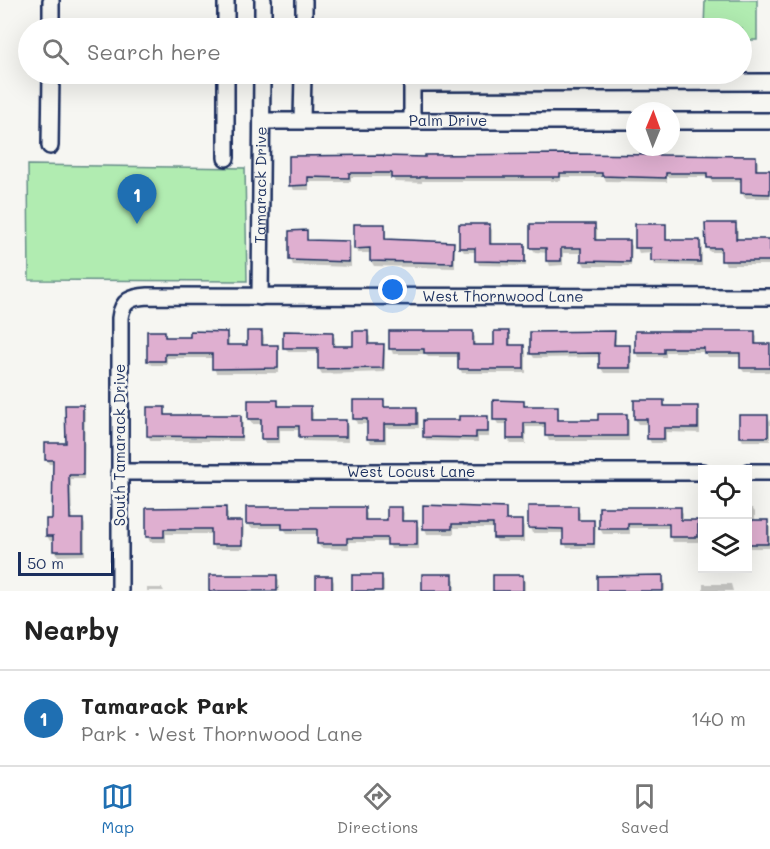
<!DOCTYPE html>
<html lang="en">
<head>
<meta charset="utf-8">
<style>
	body { margin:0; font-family:Mali,sans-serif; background:#f6f6f6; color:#222 }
	.controls { position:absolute; right:18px; bottom:18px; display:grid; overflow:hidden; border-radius:0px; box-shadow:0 6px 24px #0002 }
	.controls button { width:54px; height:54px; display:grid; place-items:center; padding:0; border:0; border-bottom:2px solid #e0e0e0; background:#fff; color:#222; font:30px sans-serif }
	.compass { position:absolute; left:626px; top:102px; width:54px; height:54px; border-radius:50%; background:#fff; box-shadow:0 6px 24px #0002; rotate:1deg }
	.scale { position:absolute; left:18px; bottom:15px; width:96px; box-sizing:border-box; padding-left:6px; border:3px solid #1b2f5e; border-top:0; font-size:16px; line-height:21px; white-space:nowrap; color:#1b2f5e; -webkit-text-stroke:4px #f6f6f2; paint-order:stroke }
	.you { position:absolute; left:393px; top:290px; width:21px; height:21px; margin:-15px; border:4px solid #fff; border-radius:50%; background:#1a73e8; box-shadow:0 0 0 9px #1a73e833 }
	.badge { display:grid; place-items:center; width:39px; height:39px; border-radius:50%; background:#1f6fb2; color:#fff; font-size:20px; font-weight:700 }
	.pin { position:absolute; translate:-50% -50px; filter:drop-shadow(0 2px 3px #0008) }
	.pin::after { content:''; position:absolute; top:32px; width:21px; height:18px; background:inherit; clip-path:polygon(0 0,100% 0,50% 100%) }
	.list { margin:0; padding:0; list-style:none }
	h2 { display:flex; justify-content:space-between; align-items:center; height:78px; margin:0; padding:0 24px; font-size:26px }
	h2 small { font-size:20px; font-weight:400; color:#767676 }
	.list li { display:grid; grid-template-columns:39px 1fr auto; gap:18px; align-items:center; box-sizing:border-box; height:96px; padding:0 24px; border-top:2px solid #e0e0e0 }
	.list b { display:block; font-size:22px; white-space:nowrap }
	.list p { margin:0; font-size:20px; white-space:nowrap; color:#767676 }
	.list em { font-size:20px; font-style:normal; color:#767676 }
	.icon { flex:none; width:33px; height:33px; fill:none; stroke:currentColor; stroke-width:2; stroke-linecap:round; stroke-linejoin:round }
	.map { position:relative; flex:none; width:770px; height:591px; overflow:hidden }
	.search { position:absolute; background:#fff; box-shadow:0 6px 24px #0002; left:18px; right:18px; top:18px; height:66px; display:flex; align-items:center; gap:15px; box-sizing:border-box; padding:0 21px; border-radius:33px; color:#767676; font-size:22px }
	.sheet { height:174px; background:#fff }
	nav { display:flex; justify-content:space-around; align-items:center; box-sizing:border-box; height:84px; border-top:2px solid #e0e0e0; background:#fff; font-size:16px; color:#767676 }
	nav a { display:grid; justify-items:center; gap:3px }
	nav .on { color:#1f6fb2 }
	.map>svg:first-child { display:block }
	.green { fill:#b1ecb1; stroke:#668e88; stroke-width:1.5 }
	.shadow { fill:#0003 }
	.building { fill:#dfafd0; stroke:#1b2f5e; stroke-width:1.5 }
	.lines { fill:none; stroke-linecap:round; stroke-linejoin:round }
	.minor-casing { stroke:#1b2f5e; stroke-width:20 }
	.minor { stroke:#f6f6f2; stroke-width:15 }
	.labels { text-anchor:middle; stroke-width:5; stroke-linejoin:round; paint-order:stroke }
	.street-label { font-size:15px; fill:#1b2f5e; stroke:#f6f6f2 }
</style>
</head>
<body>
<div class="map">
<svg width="770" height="591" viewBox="0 0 770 591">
	<rect width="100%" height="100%" fill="#f6f6f2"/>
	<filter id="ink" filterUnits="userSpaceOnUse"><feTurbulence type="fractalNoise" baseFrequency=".0167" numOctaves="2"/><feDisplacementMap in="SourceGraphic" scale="12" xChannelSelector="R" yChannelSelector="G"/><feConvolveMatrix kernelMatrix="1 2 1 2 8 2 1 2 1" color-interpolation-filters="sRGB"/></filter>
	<g filter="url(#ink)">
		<g class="green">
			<polygon points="705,0 757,0 757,40 742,40 742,28 704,28"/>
			<polygon points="28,165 245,168 247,281 29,280"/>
		</g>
		<g class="shadow">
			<polygon points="291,157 755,158 758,162 758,171 770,171 770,198 745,198 742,193 742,182 712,182 709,177 667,177 667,182 606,181 604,177 561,177 561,181 422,181 422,183 395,182 392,177 351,177 351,182 309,182 309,190 294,190 291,185"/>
			<polygon points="384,225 386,230 386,241 453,243 455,248 455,268 374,266 371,261 371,253 358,253 355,248"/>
			<polygon points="489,225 492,230 492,245 524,245 526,250 526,266 479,265 477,261 477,252 464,252 461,248"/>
			<polygon points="594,225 597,230 597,241 629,241 632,246 631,266 585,266 582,261 582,253 563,253 563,265 550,266 548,261 548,253 535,252 532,248"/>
			<polygon points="665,225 667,230 667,242 699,242 702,246 702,266 655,265 653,261 652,252 639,253 637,248"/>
			<polygon points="735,225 738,229 738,241 770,241 770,265 726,265 723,260 723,252 710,252 707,247"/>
			<polygon points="306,232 309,242 348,242 351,247 351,267 293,265 291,260"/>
			<polygon points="367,332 370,337 370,346 383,346 385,350 385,372 322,374 319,369 319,352 288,352 285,347 332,334 335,338 335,347 355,347"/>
			<polygon points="754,332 757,337 757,346 770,347 770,372 744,372 741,368 741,357 708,357 705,352 666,352 666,357 639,357 636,352"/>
			<polygon points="164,333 167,338 191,338 226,333 229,338 229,346 249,347 261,333 264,337 264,346 277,346 279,351 279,373 216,373 214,368 214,358 167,358 167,365 151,365 148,360"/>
			<polygon points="472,333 475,337 475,347 495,347 508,333 511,337 511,346 524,346 526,351 526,373 462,373 460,368 460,357 428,357 426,354 393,354 391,349"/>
			<polygon points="614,333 616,337 616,346 629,346 632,351 632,373 604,373 601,368 601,357 534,358 531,353"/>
			<polygon points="663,401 666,406 697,408 700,412 700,433 666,432 666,443 651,443 649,439 649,424 638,424 635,419"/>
			<polygon points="277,402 280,406 310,408 313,413 313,422 345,422 348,426 348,442 303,441 301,430 280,430 280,443 265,443 263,439 263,424 252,424 249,419"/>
			<polygon points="383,402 386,408 416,408 419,413 419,428 386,428 386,443 371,443 368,438 368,424 357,424 355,419"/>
			<polygon points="523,402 526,408 557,408 559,412 559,422 600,422 626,416 629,420 629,441 549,441 547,436 547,427 526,427 526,444 511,444 508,439 508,424 498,424 495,419"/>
			<polygon points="83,407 85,411 84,479 71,479 72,520 83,520 85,525 85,555 58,556 55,551 55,541 50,541 47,536 53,520 54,464 49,464 47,460 67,444"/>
			<polygon points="148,408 164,408 167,417 240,416 243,421 242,441 151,441 148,436"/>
			<polygon points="767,416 770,421 770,441 743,441 740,436"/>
			<polygon points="487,417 489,422 489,437 478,437 478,442 427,441 424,436 460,421"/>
			<polygon points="530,508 577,508 580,513 580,522 593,522 596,526 595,548 567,548 565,543 565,533 532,533 530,528"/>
			<polygon points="680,508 683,513 683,522 697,522 700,526 700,542 673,542 670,537 670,528 630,528 630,534 603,534 600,529"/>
			<polygon points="748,508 752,508 755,512 755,522 767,522 770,526 770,548 748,548"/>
			<polygon points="148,509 225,509 228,514 228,523 241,523 244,527 243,549 215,549 213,544 213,534 166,534 166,542 150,542 148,537"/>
			<polygon points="364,509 367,514 367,522 388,522 401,509 404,513 403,522 416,522 419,527 419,549 391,549 388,542 349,542 349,549 321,548 318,544 318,534 287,534 284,528 251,528 248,523"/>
			<polygon points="505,509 507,514 507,522 522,522 524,527 524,542 497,542 494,537 494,528 454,528 454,534 427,534 425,529"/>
			<polygon points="276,576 279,581 279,591 211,591"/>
			<polygon points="452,576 455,580 455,591 424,591"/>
			<polygon points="522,576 525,581 525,591 494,591"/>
			<polygon points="332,577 334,582 334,591 318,591"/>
			<polygon points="382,577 384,581 384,591 353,591"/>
			<polygon points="662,577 665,582 665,591 587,591 599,591"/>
			<polygon points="703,584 731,584 733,591 703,591"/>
			<polygon points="147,588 162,588 164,591 147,591"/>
		</g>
		<g class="building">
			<polygon points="566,154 756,156 756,170 770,170 770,194 741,193 741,178 707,178 707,173 666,173 666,178 602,176 602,173 560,173 560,177 420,177 420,178 391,178 391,173 349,173 349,178 308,177 308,185 289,186 289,156 384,155 384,156 425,157 425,155"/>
			<polygon points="705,223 736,223 736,239 770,239 770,261 721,261 721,248 706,248"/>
			<polygon points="354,224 385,224 385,239 454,242 453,263 370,261 370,248 354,249"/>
			<polygon points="459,224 490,224 490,244 525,244 525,262 475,261 475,248 459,248"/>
			<polygon points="530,224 595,224 595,240 630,240 630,262 581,261 581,248 561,248 561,261 546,261 546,248 530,248"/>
			<polygon points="635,224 666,224 666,240 700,240 700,262 651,261 651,248 635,248"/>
			<polygon points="307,230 307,240 349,241 349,262 289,260 289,231"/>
			<polygon points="147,331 165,331 165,337 190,337 190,331 227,332 227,345 247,345 247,331 262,331 262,345 278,345 278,368 212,369 212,354 165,354 165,361 147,361"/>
			<polygon points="283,331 333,332 333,346 353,346 353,331 368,331 368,344 384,344 383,368 318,369 318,348 283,348"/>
			<polygon points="389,331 473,331 473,345 494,345 494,331 509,331 509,345 524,345 524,369 458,369 458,353 424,353 424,349 389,349"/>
			<polygon points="615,331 614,345 630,345 630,368 599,368 599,353 530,354 530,332"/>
			<polygon points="635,331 755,331 755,344 770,344 770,368 740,368 740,353 704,353 704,348 664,348 664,353 635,353"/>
			<polygon points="248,400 278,400 278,406 311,406 311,420 346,420 346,437 299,437 299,426 278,426 278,439 261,439 261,419 248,419"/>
			<polygon points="353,400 384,400 384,407 417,407 417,424 384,424 384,439 367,439 367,419 353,419"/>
			<polygon points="493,400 524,401 524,406 558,406 558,420 598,420 598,414 627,414 627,436 545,436 545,423 524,423 524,439 507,439 507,420 493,420"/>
			<polygon points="634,400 664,400 664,406 698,406 698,428 664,428 664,439 647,439 647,419 634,419"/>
			<polygon points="65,405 83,405 83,475 69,475 70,519 83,519 83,551 53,551 53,536 46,536 46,519 52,519 53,460 45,460 45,443 66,443"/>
			<polygon points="147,407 165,407 165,415 241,415 241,437 147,436"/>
			<rect x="739" y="415" width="29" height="22"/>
			<polygon points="459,416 488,416 488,432 476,432 476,438 423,437 423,420 459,420"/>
			<polygon points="423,505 506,508 506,520 522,520 522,538 493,538 493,524 452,524 452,529 423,529"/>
			<polygon points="528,506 578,506 578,520 594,520 594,544 563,544 563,529 528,528"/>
			<polygon points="226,507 226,521 242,521 242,545 211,545 211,529 164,529 164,537 146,537 146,508"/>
			<polygon points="246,507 365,507 365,520 387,520 387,507 402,507 402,521 417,521 417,545 387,545 387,538 347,538 347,544 317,544 317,529 282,529 282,524 246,524"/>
			<polygon points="599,507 681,507 681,520 698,520 698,537 669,537 669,524 628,524 628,529 599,529"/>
			<rect x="747" y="520" width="21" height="24"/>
			<rect x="422" y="574" width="31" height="17"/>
			<rect x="209" y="575" width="68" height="16"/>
			<rect x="352" y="575" width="30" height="16"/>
			<rect x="493" y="575" width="30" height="16"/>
			<polygon points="663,575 663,591 597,591 597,576"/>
			<rect x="316" y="576" width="16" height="15"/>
		</g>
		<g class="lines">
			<defs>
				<g id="minor">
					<polyline points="51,28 51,0"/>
					<polyline points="226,28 226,0"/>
					<polyline points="263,28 263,0"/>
					<polyline points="304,28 304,0"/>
					<polyline points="302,120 303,74"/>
					<path id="s1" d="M262,121H635"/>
					<polyline points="412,121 412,83 770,82"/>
					<polyline points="671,121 770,121"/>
					<polyline points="50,146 51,74"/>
					<polyline points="226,158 226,74"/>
					<path id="s2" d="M260,297L262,74"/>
					<path id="s3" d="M119,472H702"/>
					<polyline points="748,472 770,472"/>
					<path id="s4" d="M120,591V318C122,300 132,297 148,296L770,297"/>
				</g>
			</defs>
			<use href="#minor" class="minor-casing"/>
			<use href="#minor" class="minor"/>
		</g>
	</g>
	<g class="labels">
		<g class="street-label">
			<text dy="5" stroke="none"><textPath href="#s1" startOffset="186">Palm Drive</textPath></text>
			<text dy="5" stroke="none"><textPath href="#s2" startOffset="112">Tamarack Drive</textPath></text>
			<text dy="5" stroke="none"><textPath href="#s4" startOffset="668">West Thornwood Lane</textPath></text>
			<text transform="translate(120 445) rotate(-90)" y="5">South Tamarack Drive</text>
			<text dy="5" stroke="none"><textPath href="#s3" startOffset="292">West Locust Lane</textPath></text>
		</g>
	</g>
</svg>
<div class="controls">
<button><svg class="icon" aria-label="locate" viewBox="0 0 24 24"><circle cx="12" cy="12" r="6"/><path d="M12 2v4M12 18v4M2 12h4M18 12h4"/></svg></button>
<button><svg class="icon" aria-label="layers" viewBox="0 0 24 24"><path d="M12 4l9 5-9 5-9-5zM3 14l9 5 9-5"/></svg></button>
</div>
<svg class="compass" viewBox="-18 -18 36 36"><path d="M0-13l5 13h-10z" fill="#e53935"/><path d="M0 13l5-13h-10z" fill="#767676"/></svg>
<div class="scale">50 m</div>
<div class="you"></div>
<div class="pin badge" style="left:137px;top:224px">1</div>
<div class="search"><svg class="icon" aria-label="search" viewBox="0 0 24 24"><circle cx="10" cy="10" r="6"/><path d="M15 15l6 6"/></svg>Search here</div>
</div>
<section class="sheet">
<h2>Nearby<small></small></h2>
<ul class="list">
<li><span class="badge">1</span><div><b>Tamarack Park</b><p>Park · West Thornwood Lane</p></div><em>140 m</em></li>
</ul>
</section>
<nav>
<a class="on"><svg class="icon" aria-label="map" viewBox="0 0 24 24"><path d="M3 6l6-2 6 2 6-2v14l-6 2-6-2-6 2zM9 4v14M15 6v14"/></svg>Map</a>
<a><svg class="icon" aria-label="directions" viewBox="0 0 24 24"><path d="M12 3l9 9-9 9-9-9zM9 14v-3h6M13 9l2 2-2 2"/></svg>Directions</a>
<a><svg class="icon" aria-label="saved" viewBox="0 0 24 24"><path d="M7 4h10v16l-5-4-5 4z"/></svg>Saved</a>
</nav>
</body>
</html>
